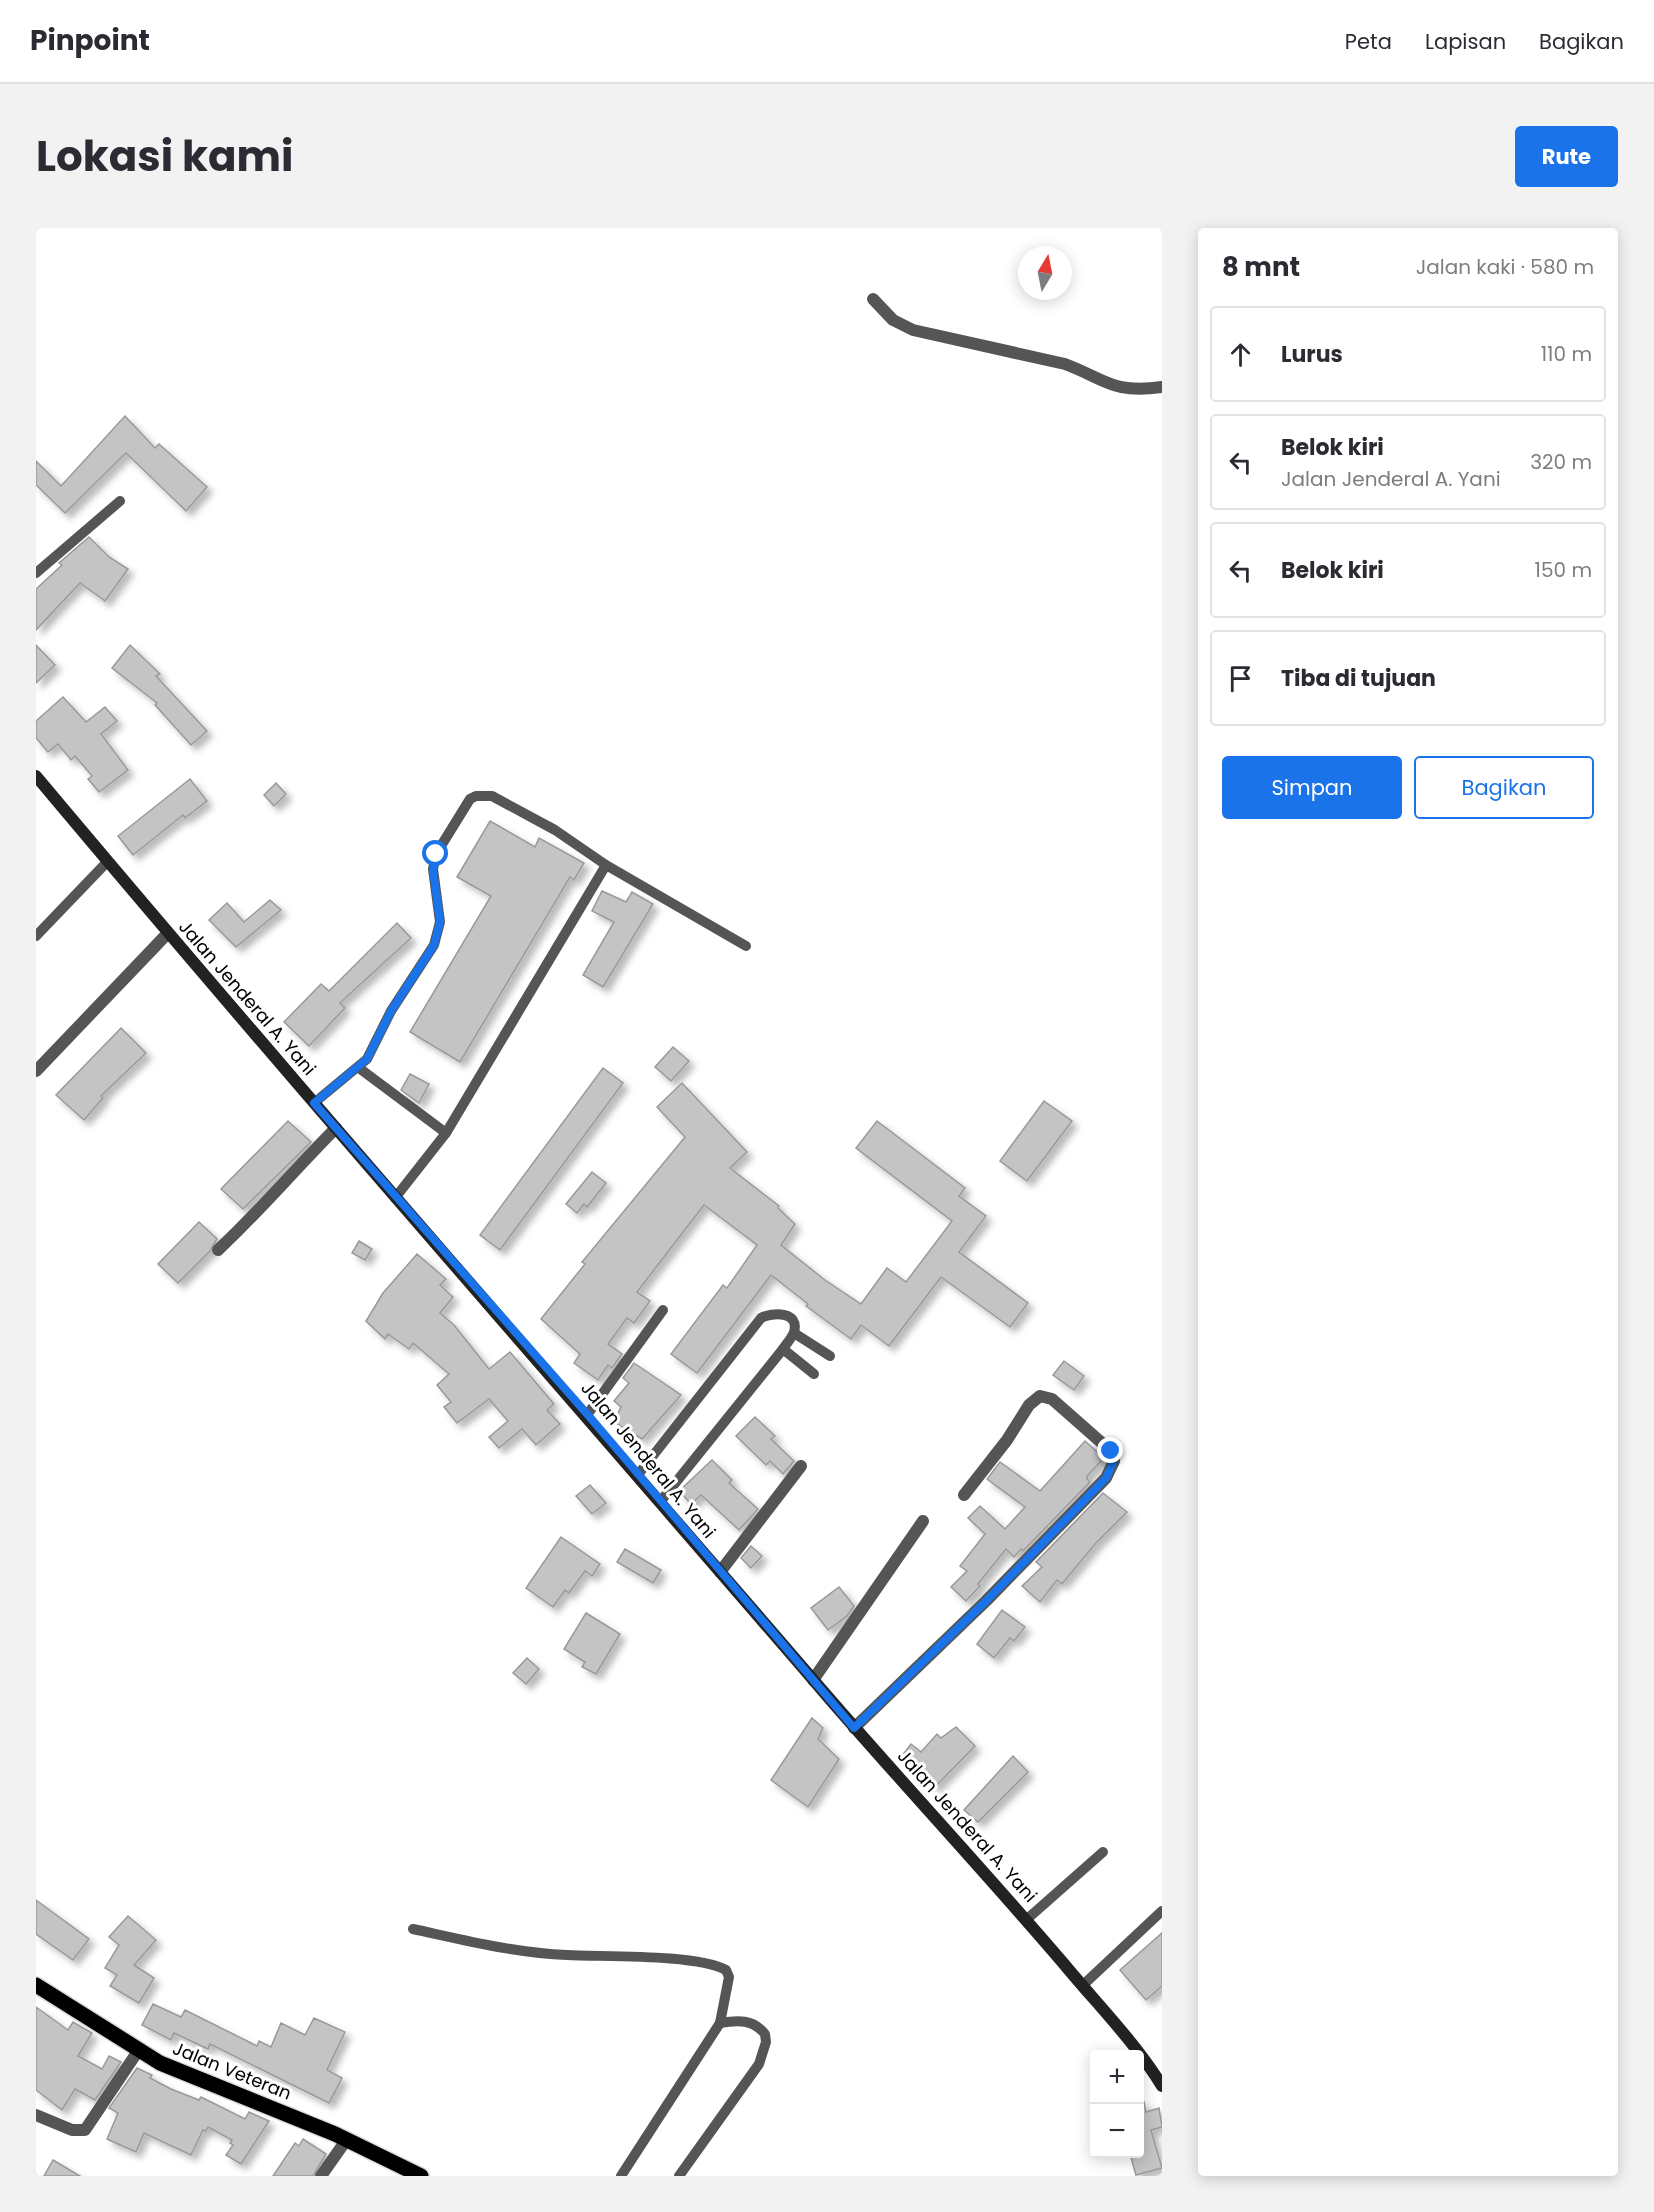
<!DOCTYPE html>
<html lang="id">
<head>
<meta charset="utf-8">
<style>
	body { margin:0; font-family:Poppins,sans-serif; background:#f2f2f3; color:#2b2b33 }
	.controls { position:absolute; right:18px; bottom:18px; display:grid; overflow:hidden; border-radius:6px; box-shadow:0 3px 15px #0003 }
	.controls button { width:54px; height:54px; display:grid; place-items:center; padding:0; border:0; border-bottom:2px solid #e1e1e2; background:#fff; color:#2b2b33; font:30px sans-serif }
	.compass { position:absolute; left:982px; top:18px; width:54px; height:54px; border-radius:50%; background:#fff; box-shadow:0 3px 15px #0003; rotate:10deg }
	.stop { position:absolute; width:18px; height:18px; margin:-14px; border:4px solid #1a73e8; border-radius:50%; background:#fff }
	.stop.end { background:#1a73e8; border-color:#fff; box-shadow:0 2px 6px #0008 }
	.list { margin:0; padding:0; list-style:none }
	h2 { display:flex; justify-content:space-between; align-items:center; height:78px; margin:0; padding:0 24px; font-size:26px }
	h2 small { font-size:20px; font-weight:400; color:#7c7c81 }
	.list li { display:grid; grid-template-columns:39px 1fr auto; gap:18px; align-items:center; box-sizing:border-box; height:96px; margin:0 12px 12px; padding:0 12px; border:2px solid #e1e1e2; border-radius:6px }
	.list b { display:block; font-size:22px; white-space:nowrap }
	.list p { margin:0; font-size:20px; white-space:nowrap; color:#7c7c81 }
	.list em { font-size:20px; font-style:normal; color:#7c7c81 }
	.actions { display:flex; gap:12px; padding:18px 24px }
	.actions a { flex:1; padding:14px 0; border:2px solid #1a73e8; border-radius:6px; text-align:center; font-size:21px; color:#1a73e8 }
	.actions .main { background:#1a73e8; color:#fff }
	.icon { flex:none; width:33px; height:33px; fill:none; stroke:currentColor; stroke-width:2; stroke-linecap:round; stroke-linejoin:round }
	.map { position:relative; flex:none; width:1126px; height:1948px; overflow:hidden; border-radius:6px }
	header { display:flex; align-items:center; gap:36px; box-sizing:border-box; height:84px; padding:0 30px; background:#fff; border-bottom:2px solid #e1e1e2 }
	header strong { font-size:28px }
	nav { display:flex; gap:33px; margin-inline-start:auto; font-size:21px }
	.intro { display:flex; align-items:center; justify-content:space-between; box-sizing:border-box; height:144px; padding:0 36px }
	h1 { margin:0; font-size:42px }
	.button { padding:15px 27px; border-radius:6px; background:#1a73e8; color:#fff; font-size:21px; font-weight:700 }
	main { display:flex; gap:36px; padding:0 36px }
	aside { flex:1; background:#fff; border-radius:6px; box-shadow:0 3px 15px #0003 }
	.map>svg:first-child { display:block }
	.building { fill:#c4c4c4; stroke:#999; stroke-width:1.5; filter:url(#shadow) }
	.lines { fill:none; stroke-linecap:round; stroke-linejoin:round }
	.primary-casing { stroke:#dbdbdb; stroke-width:18 }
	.lane { stroke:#555; stroke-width:10 }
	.street { stroke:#555; stroke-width:12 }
	.secondary { stroke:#222; stroke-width:12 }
	.primary { stroke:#000; stroke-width:15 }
	.route { stroke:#1a73e8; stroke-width:8 }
	.labels { text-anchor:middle; stroke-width:6; stroke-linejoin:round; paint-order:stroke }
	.street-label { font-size:18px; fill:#000; stroke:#fff }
</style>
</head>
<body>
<header>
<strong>Pinpoint</strong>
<nav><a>Peta</a><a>Lapisan</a><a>Bagikan</a></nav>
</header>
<div class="intro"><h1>Lokasi kami</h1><a class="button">Rute</a></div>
<main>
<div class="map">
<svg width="1126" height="1948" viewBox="0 0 1126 1948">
	<defs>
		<filter id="shadow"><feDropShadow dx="5.5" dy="5.5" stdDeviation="3" flood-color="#0004"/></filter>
	</defs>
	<rect width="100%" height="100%" fill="#fff"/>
	<g class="building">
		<polygon points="89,188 119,220 123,216 171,259 150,283 90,225 29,285 0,257 0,233 25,258"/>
		<polygon points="53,309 73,329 92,341 69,373 44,355 0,402 0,361 26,337 23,335"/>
		<polygon points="0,417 19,437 0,455"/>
		<polygon points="94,417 124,446 120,448 171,503 155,517 119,477 121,475 76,440"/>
		<polygon points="27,469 50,494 69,479 81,493 65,506 92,542 63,564 52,551 56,548 39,528 35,532 22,516 12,524 0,510 0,493"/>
		<polygon points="154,551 171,573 149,590 147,587 97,627 82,608"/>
		<polygon points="240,555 250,566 238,578 228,567"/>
		<polygon points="454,593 499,619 503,610 548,635 538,652 534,649 424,834 374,804 455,668 421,649"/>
		<polygon points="566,663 590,674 596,664 617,676 567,759 547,747 578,694 556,683"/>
		<polygon points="234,672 245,682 200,719 173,692 191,675 208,694"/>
		<polygon points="361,695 375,710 304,775 309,780 273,818 248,794 285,756 293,763"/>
		<polygon points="85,800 110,825 65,868 67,870 48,892 20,867"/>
		<polygon points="637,819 653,833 635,853 619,839"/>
		<polygon points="567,840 587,855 464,1022 444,1007"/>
		<polygon points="374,846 393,856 383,875 365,862"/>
		<polygon points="646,855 711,924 694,940 743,978 742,980 759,996 745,1017 789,1052 825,1076 851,1040 870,1054 916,993 820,920 841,893 929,960 923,968 950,988 923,1024 992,1075 974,1099 905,1049 853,1118 825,1097 815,1111 770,1078 772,1076 735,1047 661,1145 635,1126 687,1057 691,1060 721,1017 668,977 601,1064 614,1073 598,1095 591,1090 572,1116 586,1126 576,1140 572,1137 562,1152 538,1135 544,1126 505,1091 549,1036 546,1034 649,909 621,879"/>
		<polygon points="1008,873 1036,893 991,953 964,933"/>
		<polygon points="252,893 275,914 207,981 185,961"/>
		<polygon points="556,944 570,955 551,979 548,976 541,985 530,976"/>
		<polygon points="163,994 181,1011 174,1023 142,1055 122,1036"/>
		<polygon points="323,1013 336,1021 329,1032 316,1025"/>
		<polygon points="381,1026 410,1051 404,1057 417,1069 404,1085 418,1097 453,1141 474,1124 518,1176 511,1182 524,1196 500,1217 486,1201 463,1220 453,1209 472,1193 453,1171 421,1195 408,1179 415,1174 401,1157 413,1146 377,1115 373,1121 352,1106 349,1111 330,1093 347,1065"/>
		<polygon points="1028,1133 1048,1148 1038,1162 1017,1147"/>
		<polygon points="598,1135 645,1167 606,1211 578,1194 585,1179 578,1173 593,1155 587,1150"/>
		<polygon points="719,1189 739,1208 735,1211 758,1233 747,1246 734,1233 730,1237 700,1208"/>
		<polygon points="1049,1213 1068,1230 1051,1248 1051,1251 1054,1254 987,1323 985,1321 978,1329 970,1321 942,1356 944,1358 930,1373 915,1359 931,1343 924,1338 949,1306 932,1290 944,1278 969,1301 989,1279 951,1251 964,1234 1004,1263"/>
		<polygon points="676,1232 696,1252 693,1255 722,1281 703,1302 665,1267 655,1276 643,1263"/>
		<polygon points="554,1257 570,1275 556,1286 540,1268"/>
		<polygon points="1067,1265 1091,1284 1060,1315 1026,1356 1021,1352 1004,1374 986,1358 1006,1339 1000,1334"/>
		<polygon points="525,1309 564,1336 556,1348 549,1343 533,1365 529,1362 517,1379 490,1360"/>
		<polygon points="715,1318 726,1328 715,1340 705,1330"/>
		<polygon points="589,1321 625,1342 617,1355 581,1334"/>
		<polygon points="803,1359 818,1378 811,1388 792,1402 775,1380"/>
		<polygon points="966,1382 989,1399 978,1413 974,1410 958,1430 941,1416"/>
		<polygon points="550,1385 584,1406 560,1446 546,1439 549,1434 528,1421"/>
		<polygon points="491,1430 503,1441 490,1456 477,1445"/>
		<polygon points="776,1490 787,1500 782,1511 803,1531 772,1579 735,1552"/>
		<polygon points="920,1499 939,1518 899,1559 866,1528 875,1516 885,1524 901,1506 905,1510"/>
		<polygon points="977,1528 992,1544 942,1594 928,1582"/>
		<polygon points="0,1672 53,1711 37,1732 0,1706"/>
		<polygon points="92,1688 120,1712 98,1737 118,1750 103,1775 74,1758 81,1747 69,1740 83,1717 73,1709"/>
		<polygon points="1126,1705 1126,1758 1110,1772 1084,1742"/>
		<polygon points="117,1776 145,1789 149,1782 221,1818 223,1813 235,1819 245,1795 269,1807 278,1790 309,1804 291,1842 306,1850 293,1875 174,1816 172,1821 138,1805 135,1812 106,1797"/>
		<polygon points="0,1779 32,1802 37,1794 56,1805 42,1828 66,1841 73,1828 85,1834 59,1872 39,1861 26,1882 0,1862"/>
		<polygon points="101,1840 116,1847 114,1850 135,1861 163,1872 165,1869 209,1891 213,1884 233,1893 205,1936 190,1927 197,1917 194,1915 196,1912 172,1899 170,1903 167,1902 155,1927 108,1905 100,1924 71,1911 82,1885 73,1880"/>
		<polygon points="1108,1874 1110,1884 1123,1880 1126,1899 1115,1902 1126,1940 1100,1947 1094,1926 1104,1926 1104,1875"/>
		<polygon points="267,1911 290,1926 277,1948 237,1948 259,1915 263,1918"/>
		<polygon points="17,1932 44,1948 8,1948"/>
	</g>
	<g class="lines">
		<defs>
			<polyline id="primary" points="0,1757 124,1835 299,1906 385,1948"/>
		</defs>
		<use href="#primary" class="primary-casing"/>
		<g class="lane">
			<polyline points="0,345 84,273"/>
			<polyline points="570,637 710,718"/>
			<polyline points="0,708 72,633"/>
			<polyline points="323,840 410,905"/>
			<polyline points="278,875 331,831 355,783 398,717 404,694 397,641 400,626 434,571 440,568 456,568 519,602 570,637 410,905 359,970"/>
			<polyline points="758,1105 794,1128"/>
			<polyline points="747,1121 778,1146"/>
			<polyline points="551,1187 627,1082"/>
			<path d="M601,1248L725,1090C736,1084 764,1083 758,1104C756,1110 750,1116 747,1121L624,1274"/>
			<polyline points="990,1692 1067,1624"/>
			<path d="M377,1701C428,1712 479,1725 531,1727C568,1729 660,1726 690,1742L693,1749L684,1795L585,1948"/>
			<polyline points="1046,1758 1126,1683"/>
			<path d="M643,1948L723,1836L730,1814L729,1806C717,1791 702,1792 684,1795"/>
		</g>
		<g class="street">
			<path d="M837,71L857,92L877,102L1029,136C1071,152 1077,166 1126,159"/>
			<polyline points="0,843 131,706"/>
			<path d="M182,1022C224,983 260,940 300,900"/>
			<polyline points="684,1344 765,1238"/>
			<polyline points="777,1452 887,1293"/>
			<polyline points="818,1500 950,1373 1070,1250 1078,1233 1075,1223 1016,1171 1004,1168 993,1177 971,1212 928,1267"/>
			<polyline points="0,1887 36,1902 49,1902 102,1823"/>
			<polyline points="285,1948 311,1911"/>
		</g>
		<path class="secondary" d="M0,548C260,858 528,1162 792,1469C870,1559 951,1646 1028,1736C1061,1776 1099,1814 1126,1858"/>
		<use href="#primary" class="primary"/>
	</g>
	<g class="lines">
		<polyline class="route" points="400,626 397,642 404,694 398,717 355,783 331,831 278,875 552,1187 818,1500 950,1373 1070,1250 1078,1233 1075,1223"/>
	</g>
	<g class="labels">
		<g class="street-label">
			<text transform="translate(211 770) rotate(49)" y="6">Jalan Jenderal A. Yani</text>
			<text transform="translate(612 1232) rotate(50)" y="6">Jalan Jenderal A. Yani</text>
			<text transform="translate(931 1598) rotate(48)" y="6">Jalan Jenderal A. Yani</text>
			<text transform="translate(196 1843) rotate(22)" y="6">Jalan Veteran</text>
		</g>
	</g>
</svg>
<div class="controls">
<button>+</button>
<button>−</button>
</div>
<svg class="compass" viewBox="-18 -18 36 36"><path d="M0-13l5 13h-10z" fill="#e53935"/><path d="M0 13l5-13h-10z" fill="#7c7c81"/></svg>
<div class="stop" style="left:400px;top:626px"></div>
<div class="stop end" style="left:1075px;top:1223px"></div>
</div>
<aside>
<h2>8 mnt<small>Jalan kaki · 580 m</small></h2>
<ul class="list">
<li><svg class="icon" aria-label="ahead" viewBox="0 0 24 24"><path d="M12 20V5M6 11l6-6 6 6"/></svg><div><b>Lurus</b></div><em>110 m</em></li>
<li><svg class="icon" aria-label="left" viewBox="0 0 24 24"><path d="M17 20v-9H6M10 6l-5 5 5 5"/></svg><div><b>Belok kiri</b><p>Jalan Jenderal A. Yani</p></div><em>320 m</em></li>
<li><svg class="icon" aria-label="left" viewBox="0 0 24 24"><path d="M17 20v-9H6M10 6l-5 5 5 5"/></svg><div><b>Belok kiri</b></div><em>150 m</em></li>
<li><svg class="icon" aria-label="arrive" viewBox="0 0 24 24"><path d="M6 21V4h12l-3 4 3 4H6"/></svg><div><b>Tiba di tujuan</b></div></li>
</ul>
<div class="actions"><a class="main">Simpan</a><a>Bagikan</a></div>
</aside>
</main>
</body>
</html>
